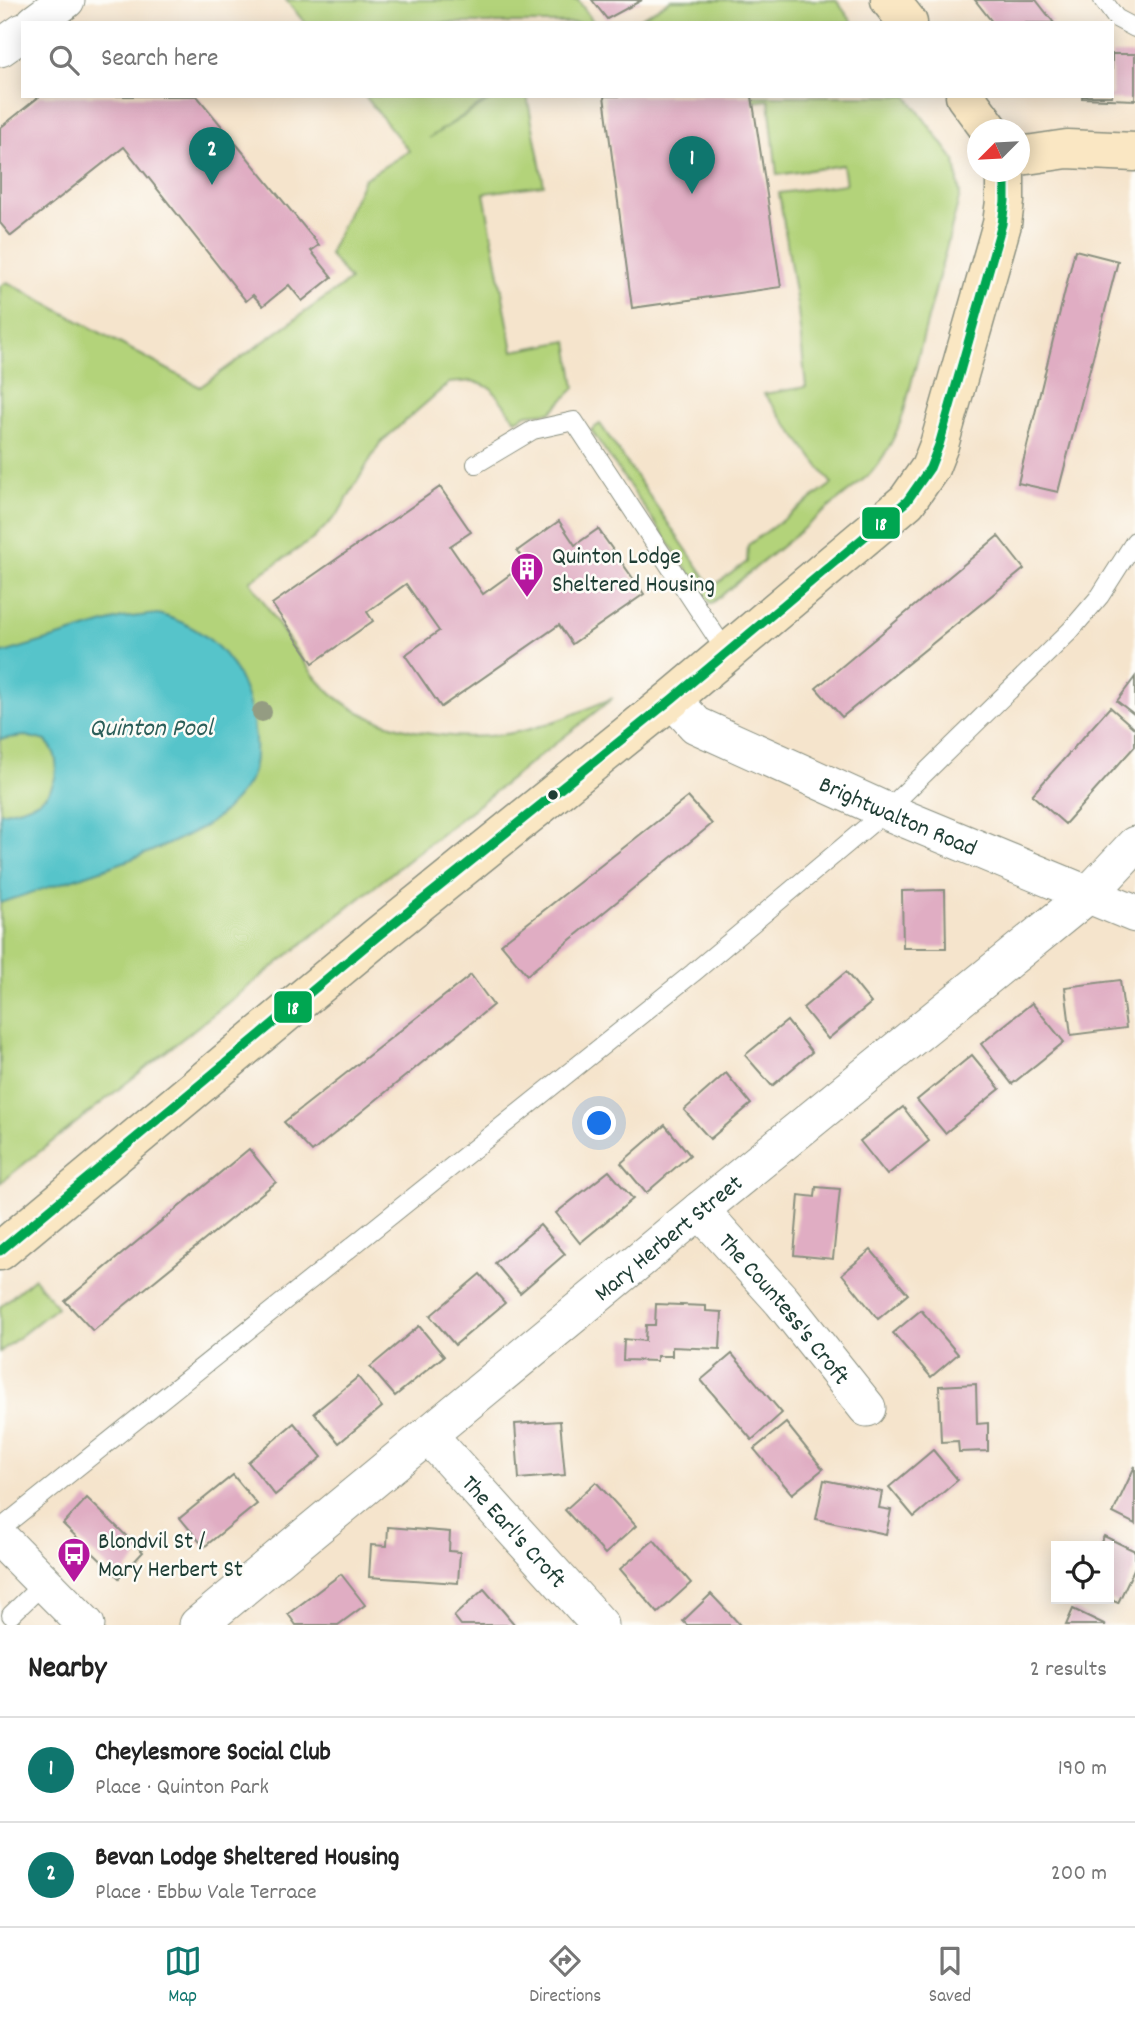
<!DOCTYPE html>
<html lang="en">
<head>
<meta charset="utf-8">
<style>
	body { margin:0; font-family:Dekko,sans-serif; background:#f6f6f6; color:#222 }
	.controls { position:absolute; right:21px; bottom:21px; display:grid; overflow:hidden; border-radius:0px; box-shadow:0 4px 18px #0003 }
	.controls button { width:63px; height:63px; display:grid; place-items:center; padding:0; border:0; border-bottom:2px solid #e0e0e0; background:#fff; color:#222; font:35px sans-serif }
	.compass { position:absolute; left:967px; top:119px; width:63px; height:63px; border-radius:50%; background:#fff; box-shadow:0 4px 18px #0003; rotate:246deg }
	.you { position:absolute; left:600px; top:1124px; width:24px; height:24px; margin:-18px; border:5px solid #fff; border-radius:50%; background:#1a73e8; box-shadow:0 0 0 10px #1a73e833 }
	.badge { display:grid; place-items:center; width:46px; height:46px; border-radius:50%; background:#0f766e; color:#fff; font-size:23px; font-weight:700 }
	.pin { position:absolute; translate:-50% -58px; filter:drop-shadow(0 2px 4px #0008) }
	.pin::after { content:''; position:absolute; top:37px; width:24px; height:21px; background:inherit; clip-path:polygon(0 0,100% 0,50% 100%) }
	.list { margin:0; padding:0; list-style:none }
	h2 { display:flex; justify-content:space-between; align-items:center; height:91px; margin:0; padding:0 28px; font-size:30px }
	h2 small { font-size:23px; font-weight:400; color:#767676 }
	.list li { display:grid; grid-template-columns:46px 1fr auto; gap:21px; align-items:center; box-sizing:border-box; height:105px; padding:0 28px; border-top:2px solid #e0e0e0 }
	.list b { display:block; font-size:26px; white-space:nowrap }
	.list p { margin:0; font-size:23px; white-space:nowrap; color:#767676 }
	.list em { font-size:23px; font-style:normal; color:#767676 }
	.icon { flex:none; width:38px; height:38px; fill:none; stroke:currentColor; stroke-width:2; stroke-linecap:round; stroke-linejoin:round }
	.map { position:relative; flex:none; width:1135px; height:1625px; overflow:hidden }
	.search { position:absolute; background:#fff; box-shadow:0 4px 18px #0003; left:21px; right:21px; top:21px; height:77px; display:flex; align-items:center; gap:18px; box-sizing:border-box; padding:0 24px; border-radius:0px; color:#767676; font-size:26px }
	.sheet { height:301px; background:#fff }
	nav { display:flex; justify-content:space-around; align-items:center; box-sizing:border-box; height:98px; border-top:2px solid #e0e0e0; background:#fff; font-size:19px; color:#767676 }
	nav a { display:grid; justify-items:center; gap:4px }
	nav .on { color:#0f766e }
	.map>svg:first-child { display:block }
	.green { fill:#b3d37a; stroke:#698857; stroke-width:2 }
	.water { fill:#56c4ca; stroke:#3a807f; stroke-width:2 }
	.building { fill:#e0adc3 }
	.lines { fill:none; stroke-linecap:round; stroke-linejoin:round }
	.lane-casing { stroke:#8a9080; stroke-width:20 }
	.street-casing { stroke:#8a9080; stroke-width:39 }
	.secondary-casing { stroke:#8a9080; stroke-width:41 }
	.lane { stroke:#fff; stroke-width:18 }
	.street { stroke:#fff; stroke-width:37 }
	.secondary { stroke:#fae7c3; stroke-width:38 }
	.bus-1-casing { stroke:#fdfcf7; stroke-width:14 }
	.bus-1 { stroke:#00a651; stroke-width:9 }
	.tree { fill:#949c82 }
	.bus-dot { fill:#1f3d34; stroke:#fdfcf7; stroke-width:2.5 }
	.labels { text-anchor:middle; stroke-width:5; stroke-linejoin:round; paint-order:stroke }
	.poi-label { font-size:24px; fill:#1f3d34; stroke:#fdfcf7; text-anchor:start }
	.street-label { font-size:24px; fill:#1f3d34; stroke:#fdfcf7 }
	.water-label { font-size:26px; font-style:italic; fill:#2d5f5a; stroke:#fdfcf7 }
	.line-badge { stroke:#fdfcf7; stroke-width:2.5 }
	.badge-label { font-size:19px; text-anchor:middle; font-weight:bold; fill:#fff }
</style>
</head>
<body>
<div class="map">
<svg width="1135" height="1625" viewBox="0 0 1135 1625">
	<rect width="100%" height="100%" fill="#fdfcf7"/>
	<filter id="ink" filterUnits="userSpaceOnUse"><feTurbulence type="fractalNoise" baseFrequency=".0143" numOctaves="2"/><feDisplacementMap in="SourceGraphic" scale="14" xChannelSelector="R" yChannelSelector="G"/><feConvolveMatrix kernelMatrix="1 2 1 2 8 2 1 2 1" color-interpolation-filters="sRGB"/></filter>
	<filter id="wash" filterUnits="userSpaceOnUse"><feTurbulence type="fractalNoise" baseFrequency=".00686" numOctaves="4" result="noise"/><feDisplacementMap in="SourceGraphic" scale="28" xChannelSelector="R" yChannelSelector="G"/><feGaussianBlur stdDeviation="1.57" result="paint"/><feColorMatrix in="noise" values="0 0 0 0 0 0 0 0 0 0 0 0 0 0 0 0 0 1.4 0 .05"/><feComposite in="paint" operator="in"/></filter>
	<g filter="url(#wash)">
		<rect width="100%" height="100%" fill="#f5e4cc"/>
		<g class="green">
			<polygon points="286,0 578,0 594,23 305,23"/>
			<polygon points="671,0 836,0 853,23 633,23"/>
			<path d="M365,96H493L429,138L497,96H527L544,185L484,193L513,351L568,341L575,388L551,412L527,414L516,420L491,388L473,381L449,383L380,443L338,514L313,539L250,581C272,613 292,649 317,679C362,732 457,746 522,731C553,724 583,710 613,698L0,1183V286L7,282L200,387L350,280L329,254L364,179L409,151Z"/>
			<path d="M752,96H907L955,161L960,195L903,415C895,438 886,456 870,474L711,604L591,430L600,424L712,587L747,562L748,545L832,484L764,394L806,387L798,311L779,193L846,184L843,165L777,175L769,100L752,102Z"/>
			<polygon points="34,1278 57,1307 0,1352 0,1307"/>
		</g>
		<path class="water" d="M158,614C202,626 233,652 247,697C254,720 258,747 253,771C249,788 220,818 205,826C141,861 68,880 0,903V813C27,807 53,803 56,771C57,758 55,751 46,741L25,736L0,739V654L122,618Z"/>
		<g id="blocks">
			<g class="building">
				<polygon points="592,0 642,0 607,19"/>
				<polygon points="975,0 1036,0 1054,23 993,23"/>
				<polygon points="1112,54 1135,54 1135,100 1082,98 1082,96 1112,96"/>
				<polygon points="40,96 197,96 319,245 311,251 332,277 302,301 289,285 263,306 253,295 246,301 124,147 11,236 0,223 0,128"/>
				<polygon points="604,96 752,96 781,287 632,308"/>
				<polygon points="1075,250 1118,261 1058,492 1018,483"/>
				<polygon points="440,487 471,532 450,546 483,594 526,563 517,551 559,521 575,545 598,529 644,594 572,644 559,625 441,707 405,655 439,631 406,584 367,612 373,621 313,663 272,604"/>
				<polygon points="998,536 1024,569 842,717 816,688"/>
				<polygon points="1135,677 1135,715 1117,701"/>
				<polygon points="1110,707 1135,729 1135,746 1065,824 1032,795"/>
				<polygon points="688,797 712,824 527,975 501,944"/>
				<polygon points="945,890 946,948 903,948 902,891"/>
				<polygon points="846,972 871,1003 828,1039 803,1008"/>
				<polygon points="471,975 493,1005 312,1152 284,1122"/>
				<polygon points="1120,980 1126,1028 1071,1035 1065,987"/>
				<polygon points="1032,1003 1064,1042 1012,1084 981,1044"/>
				<polygon points="787,1021 812,1052 772,1086 745,1055"/>
				<polygon points="972,1055 1000,1089 945,1133 917,1100"/>
				<polygon points="726,1073 751,1104 710,1139 684,1110"/>
				<polygon points="903,1107 929,1141 887,1175 860,1141"/>
				<polygon points="665,1125 690,1155 646,1193 621,1163"/>
				<polygon points="249,1149 276,1182 93,1331 65,1301"/>
				<polygon points="609,1171 633,1199 580,1243 556,1213"/>
				<polygon points="816,1187 840,1189 833,1259 794,1255 799,1195 815,1197"/>
				<polygon points="540,1225 565,1254 520,1293 495,1263"/>
				<polygon points="871,1250 908,1294 878,1319 842,1274"/>
				<polygon points="480,1274 505,1303 455,1345 430,1316"/>
				<polygon points="656,1304 706,1306 706,1311 722,1312 720,1349 672,1347 672,1356 657,1356 657,1361 623,1360 624,1339 645,1341 646,1325 655,1325"/>
				<polygon points="921,1310 958,1354 931,1377 893,1333"/>
				<polygon points="419,1326 444,1356 395,1396 370,1367"/>
				<polygon points="732,1354 782,1413 752,1440 701,1380"/>
				<polygon points="358,1377 382,1407 339,1443 314,1413"/>
				<polygon points="976,1384 977,1424 988,1423 988,1451 959,1452 958,1441 941,1442 939,1386"/>
				<polygon points="560,1421 565,1475 519,1479 515,1424"/>
				<polygon points="294,1423 322,1457 275,1495 248,1462"/>
				<polygon points="786,1423 823,1469 792,1494 754,1449"/>
				<polygon points="933,1450 958,1480 914,1517 889,1487"/>
				<polygon points="1135,1466 1135,1524 1113,1513"/>
				<polygon points="233,1475 257,1504 204,1547 180,1518"/>
				<polygon points="824,1480 882,1492 879,1508 891,1510 886,1534 816,1519"/>
				<polygon points="596,1482 636,1526 605,1554 565,1510"/>
				<polygon points="87,1498 143,1552 119,1578 63,1524"/>
				<polygon points="388,1527 450,1532 449,1551 460,1552 458,1583 369,1577 371,1545 387,1546"/>
				<polygon points="1104,1536 1135,1551 1135,1567 1118,1603 1109,1599 1109,1546 1099,1546"/>
				<polygon points="654,1540 691,1583 658,1613 620,1569"/>
				<polygon points="341,1574 365,1605 338,1625 296,1625 288,1614"/>
				<polygon points="484,1589 504,1612 515,1625 461,1625 454,1616"/>
				<polygon points="711,1594 731,1615 740,1625 687,1625 683,1621"/>
				<polygon points="1073,1609 1106,1625 1066,1625"/>
			</g>
		</g>
	</g>
	<g filter="url(#ink)">
		<use href="#blocks" fill-opacity="0" stroke="#8a9080" stroke-width="2"/>
		<g class="lines">
			<defs>
				<g id="lane">
					<polyline points="1103,0 1116,18 1135,28"/>
					<polyline points="476,464 533,430 574,421 727,653"/>
					<polyline points="0,1529 693,973 886,811 1070,631 1100,596 1135,541"/>
					<polyline points="11,1615 44,1583"/>
				</g>
				<g id="street">
					<polyline points="35,23 66,0"/>
					<polyline points="0,48 23,32"/>
					<path id="s1" d="M672,699L696,725L886,811L1135,914"/>
					<path id="s2" d="M700,1210L782,1301L867,1408"/>
					<path id="s3" d="M429,1436L600,1625"/>
					<polyline points="0,1538 86,1625"/>
					<path id="s4" d="M198,1625L700,1210L1089,894L1135,845"/>
				</g>
				<g id="secondary">
					<polyline points="890,0 908,23"/>
					<polyline points="965,96 990,130"/>
					<polyline points="1020,156 1067,149 1135,152"/>
					<polyline points="0,1251 378,936 672,699 907,501 930,468 939,445 1002,224 1005,201 1005,172"/>
				</g>
			</defs>
			<use href="#lane" class="lane-casing"/>
			<use href="#street" class="street-casing"/>
			<use href="#secondary" class="secondary-casing"/>
			<use href="#lane" class="lane"/>
			<use href="#street" class="street"/>
			<use href="#secondary" class="secondary"/>
			<defs>
				<polyline id="bus-1" points="0,1251 378,936 672,699 907,501 930,468 939,445 1002,224 1005,201 1005,172"/>
			</defs>
			<use href="#bus-1" class="bus-1-casing"/>
			<use href="#bus-1" class="bus-1"/>
		</g>
		<circle class="tree" cx="262" cy="712" r="10"/>
	</g>
	<defs>
		<symbol id="building-pin" viewBox="-11 -11 22 30"><path d="M0 17L-7.5 6A9.5 9.5 0 1 1 7.5 6Z" fill="#b5179e" stroke="#fdfcf7"/><path d="M-4-6H4V6H1V3H-1V6H-4ZM-2.5-4.3h1.7v1.8h-1.7ZM.8-4.3h1.7v1.8H.8ZM-2.5-1h1.7V.8h-1.7ZM.8-1h1.7V.8H.8Z" fill="#fff"/></symbol>
		<symbol id="bus-pin" viewBox="-11 -11 22 30"><path d="M0 17L-7.5 6A9.5 9.5 0 1 1 7.5 6Z" fill="#b5179e" stroke="#fdfcf7"/><path d="M-5-6H5V4H4V6H2V4H-2V6H-4V4H-5ZM-3.5-4V0h7V-4ZM-3.5 1.2v1.5H-2V1.2ZM2 1.2v1.5H3.5V1.2Z" fill="#fff"/></symbol>
	</defs>
	<g fill-rule="evenodd">
		<use href="#building-pin" x="508" y="550" width="38" height="52"/>
		<use href="#bus-pin" x="55" y="1535" width="38" height="52"/>
	</g>
	<circle class="bus-dot" cx="553" cy="795" r="6"/>
	<g class="labels">
		<g class="poi-label">
			<text x="552" y="563">Quinton Lodge<tspan x="552" dy="28">Sheltered Housing</tspan></text>
			<text x="98" y="1548">Blondvil St /<tspan x="98" dy="28">Mary Herbert St</tspan></text>
		</g>
		<g class="street-label">
			<text dy="8" stroke="none"><textPath href="#s1" startOffset="257">Brightwalton Road</textPath></text>
			<text dy="8" stroke="none"><textPath href="#s4" startOffset="609">Mary Herbert Street</textPath></text>
			<text dy="8" stroke="none"><textPath href="#s2" startOffset="130">The Countess's Croft</textPath></text>
			<text dy="8" stroke="none"><textPath href="#s3" startOffset="128">The Earl's Croft</textPath></text>
		</g>
		<g class="water-label">
			<text x="151" y="735">Quinton Pool</text>
		</g>
	</g>
	<g class="line-badge">
		<rect x="861" y="506" width="40" height="34" rx="7" fill="#00a651"/>
		<rect x="273" y="990" width="40" height="34" rx="7" fill="#00a651"/>
	</g>
	<g class="badge-label">
		<text x="881" y="530">18</text>
		<text x="293" y="1014">18</text>
	</g>
</svg>
<div class="controls">
<button><svg class="icon" aria-label="locate" viewBox="0 0 24 24"><circle cx="12" cy="12" r="6"/><path d="M12 2v4M12 18v4M2 12h4M18 12h4"/></svg></button>
</div>
<svg class="compass" viewBox="-18 -18 36 36"><path d="M0-13l5 13h-10z" fill="#e53935"/><path d="M0 13l5-13h-10z" fill="#767676"/></svg>
<div class="you"></div>
<div class="pin badge" style="left:692px;top:194px">1</div>
<div class="pin badge" style="left:212px;top:185px">2</div>
<div class="search"><svg class="icon" aria-label="search" viewBox="0 0 24 24"><circle cx="10" cy="10" r="6"/><path d="M15 15l6 6"/></svg>Search here</div>
</div>
<section class="sheet">
<h2>Nearby<small>2 results</small></h2>
<ul class="list">
<li><span class="badge">1</span><div><b>Cheylesmore Social Club</b><p>Place · Quinton Park</p></div><em>190 m</em></li>
<li><span class="badge">2</span><div><b>Bevan Lodge Sheltered Housing</b><p>Place · Ebbw Vale Terrace</p></div><em>200 m</em></li>
</ul>
</section>
<nav>
<a class="on"><svg class="icon" aria-label="map" viewBox="0 0 24 24"><path d="M3 6l6-2 6 2 6-2v14l-6 2-6-2-6 2zM9 4v14M15 6v14"/></svg>Map</a>
<a><svg class="icon" aria-label="directions" viewBox="0 0 24 24"><path d="M12 3l9 9-9 9-9-9zM9 14v-3h6M13 9l2 2-2 2"/></svg>Directions</a>
<a><svg class="icon" aria-label="saved" viewBox="0 0 24 24"><path d="M7 4h10v16l-5-4-5 4z"/></svg>Saved</a>
</nav>
</body>
</html>
